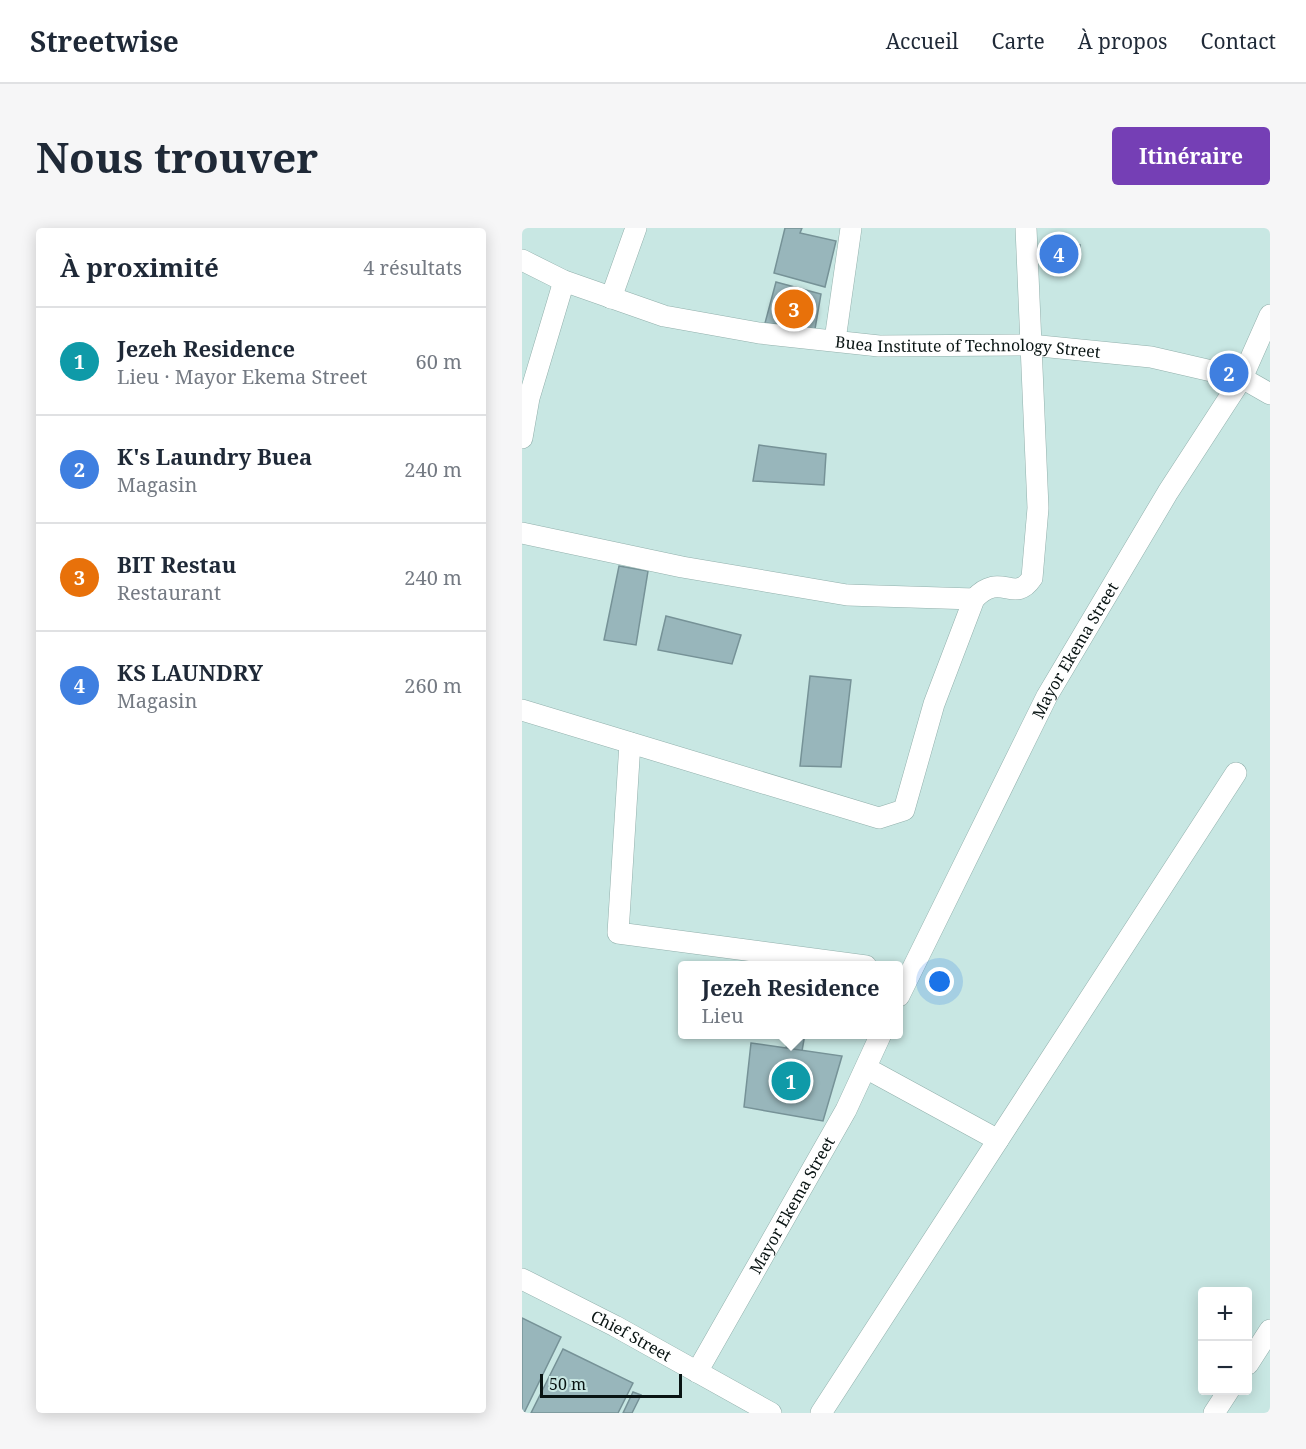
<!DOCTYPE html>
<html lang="fr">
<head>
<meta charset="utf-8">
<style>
	body { margin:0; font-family:"Noto Serif",serif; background:#f6f6f7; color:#1f2937 }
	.controls { position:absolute; right:18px; bottom:18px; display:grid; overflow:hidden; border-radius:6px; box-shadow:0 3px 15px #0003 }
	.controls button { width:54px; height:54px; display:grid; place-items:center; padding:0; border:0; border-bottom:2px solid #e0e1e3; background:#fff; color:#1f2937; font:30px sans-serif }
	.scale { position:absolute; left:18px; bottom:15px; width:142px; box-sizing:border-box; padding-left:6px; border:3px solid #091413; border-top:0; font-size:16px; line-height:21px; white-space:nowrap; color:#091413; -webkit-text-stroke:4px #c8e7e3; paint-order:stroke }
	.you { position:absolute; left:418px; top:754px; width:21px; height:21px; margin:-15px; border:4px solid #fff; border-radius:50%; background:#1a73e8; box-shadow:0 0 0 9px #1a73e833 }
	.badge { display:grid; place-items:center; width:39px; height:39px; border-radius:50%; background:#753fb5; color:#fff; font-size:20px; font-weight:700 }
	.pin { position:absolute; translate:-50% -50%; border:3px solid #fff; box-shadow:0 2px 6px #0006 }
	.popup { position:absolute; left:156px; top:733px; width:225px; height:78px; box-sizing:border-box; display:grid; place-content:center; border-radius:6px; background:#fff; filter:drop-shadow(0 2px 4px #0005); font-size:20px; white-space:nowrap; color:#747a83 }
	.popup b { font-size:22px; color:#1f2937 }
	.popup::after { content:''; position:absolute; left:50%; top:100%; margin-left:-12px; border:12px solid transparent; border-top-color:#fff }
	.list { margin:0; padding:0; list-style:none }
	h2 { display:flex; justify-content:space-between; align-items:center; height:78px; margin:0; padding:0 24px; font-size:26px }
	h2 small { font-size:20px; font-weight:400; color:#747a83 }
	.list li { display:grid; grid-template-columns:39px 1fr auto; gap:18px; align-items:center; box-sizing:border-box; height:108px; padding:0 24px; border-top:2px solid #e0e1e3 }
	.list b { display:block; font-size:22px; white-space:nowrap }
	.list p { margin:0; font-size:20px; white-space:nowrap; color:#747a83 }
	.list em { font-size:20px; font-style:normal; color:#747a83 }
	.map { position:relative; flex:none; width:748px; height:1185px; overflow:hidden; border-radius:6px }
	header { display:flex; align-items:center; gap:36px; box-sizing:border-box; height:84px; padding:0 30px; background:#fff; border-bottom:2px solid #e0e1e3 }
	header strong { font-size:28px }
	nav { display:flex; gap:33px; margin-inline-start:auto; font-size:21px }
	.intro { display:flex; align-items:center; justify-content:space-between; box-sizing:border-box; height:144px; padding:0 36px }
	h1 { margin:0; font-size:42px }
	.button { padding:15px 27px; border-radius:6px; background:#753fb5; color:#fff; font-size:21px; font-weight:700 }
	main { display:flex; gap:36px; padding:0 36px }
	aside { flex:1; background:#fff; border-radius:6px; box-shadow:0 3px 15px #0003 }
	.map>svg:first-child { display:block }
	.building { fill:#98b6bb; stroke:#769297; stroke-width:1.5 }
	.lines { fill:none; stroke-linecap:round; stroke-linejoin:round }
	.minor-casing { stroke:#92b0ac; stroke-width:22 }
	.minor { stroke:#fff; stroke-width:21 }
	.labels { text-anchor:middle; stroke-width:4.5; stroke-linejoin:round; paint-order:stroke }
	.street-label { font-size:16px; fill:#091413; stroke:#c8e7e3 }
</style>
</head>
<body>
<header>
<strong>Streetwise</strong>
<nav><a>Accueil</a><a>Carte</a><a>À propos</a><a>Contact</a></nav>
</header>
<div class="intro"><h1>Nous trouver</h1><a class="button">Itinéraire</a></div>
<main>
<aside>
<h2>À proximité<small>4 résultats</small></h2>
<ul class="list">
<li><span class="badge" style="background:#0f9aa8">1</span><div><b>Jezeh Residence</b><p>Lieu · Mayor Ekema Street</p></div><em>60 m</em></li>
<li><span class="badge" style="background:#3f7fe0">2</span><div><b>K's Laundry Buea</b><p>Magasin</p></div><em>240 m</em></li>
<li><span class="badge" style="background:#e8710a">3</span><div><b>BIT Restau</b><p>Restaurant</p></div><em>240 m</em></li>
<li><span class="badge" style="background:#3f7fe0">4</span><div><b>KS LAUNDRY</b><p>Magasin</p></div><em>260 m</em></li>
</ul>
</aside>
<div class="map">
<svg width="748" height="1185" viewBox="0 0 748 1185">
	<rect width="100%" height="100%" fill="#c8e7e3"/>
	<g class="building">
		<polygon points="263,0 280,0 278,5 314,13 303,59 252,45"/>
		<polygon points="519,14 558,17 554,39 516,34"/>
		<polygon points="254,54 299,66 293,101 243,95"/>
		<polygon points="237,217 304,226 302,257 231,253"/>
		<polygon points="97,338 126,343 114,417 82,412"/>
		<polygon points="144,388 219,407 210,436 136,422"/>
		<polygon points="288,448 329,452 319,539 278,538"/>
		<polygon points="266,806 283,806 280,823 264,821"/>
		<polygon points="229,815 320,828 301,893 222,879"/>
		<polygon points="0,1090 39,1109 2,1185 0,1185"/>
		<polygon points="41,1121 111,1155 96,1185 9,1185"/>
		<polygon points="111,1164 119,1167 110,1185 101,1185"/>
	</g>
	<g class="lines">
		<defs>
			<g id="minor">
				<path id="s1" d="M0,32L42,53L142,88L237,105L357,118L508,117L629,129L720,150L748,166"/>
				<polyline points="89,70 114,0"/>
				<polyline points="313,112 329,0"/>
				<polyline points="0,210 7,170 42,53"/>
				<polyline points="0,305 160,339 325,367 452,371"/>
				<path d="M0,482L357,590L382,582L412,476L452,371C479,342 492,377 510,350L516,280L504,0"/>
				<polyline points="108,515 96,705 344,738"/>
				<path id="s2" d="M377,768L525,468L646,264L720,150L748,87"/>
				<polyline points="344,840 476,912"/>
				<path id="s3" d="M0,1051L93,1098L249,1185"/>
				<polyline points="726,1136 748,1102"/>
				<path id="s4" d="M175,1144L324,882L359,806"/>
				<polyline points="299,1185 714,545"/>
				<polyline points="692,1185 707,1162"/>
			</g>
		</defs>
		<use href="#minor" class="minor-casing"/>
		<use href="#minor" class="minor"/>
	</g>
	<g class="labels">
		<g class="street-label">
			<text dy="6" stroke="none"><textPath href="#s1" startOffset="459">Buea Institute of Technology Street</textPath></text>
			<text dy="6" stroke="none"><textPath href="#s2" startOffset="388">Mayor Ekema Street</textPath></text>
			<text dy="6" stroke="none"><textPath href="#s4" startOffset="192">Mayor Ekema Street</textPath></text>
			<text dy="6" stroke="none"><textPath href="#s3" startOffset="123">Chief Street</textPath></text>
		</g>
	</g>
</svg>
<div class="controls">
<button>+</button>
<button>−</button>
</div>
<div class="scale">50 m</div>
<div class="you"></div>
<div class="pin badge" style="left:269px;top:853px;background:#0f9aa8">1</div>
<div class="popup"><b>Jezeh Residence</b>Lieu</div>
<div class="pin badge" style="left:707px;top:145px;background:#3f7fe0">2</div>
<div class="pin badge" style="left:272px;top:81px;background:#e8710a">3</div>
<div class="pin badge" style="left:537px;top:26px;background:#3f7fe0">4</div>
</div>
</main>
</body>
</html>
